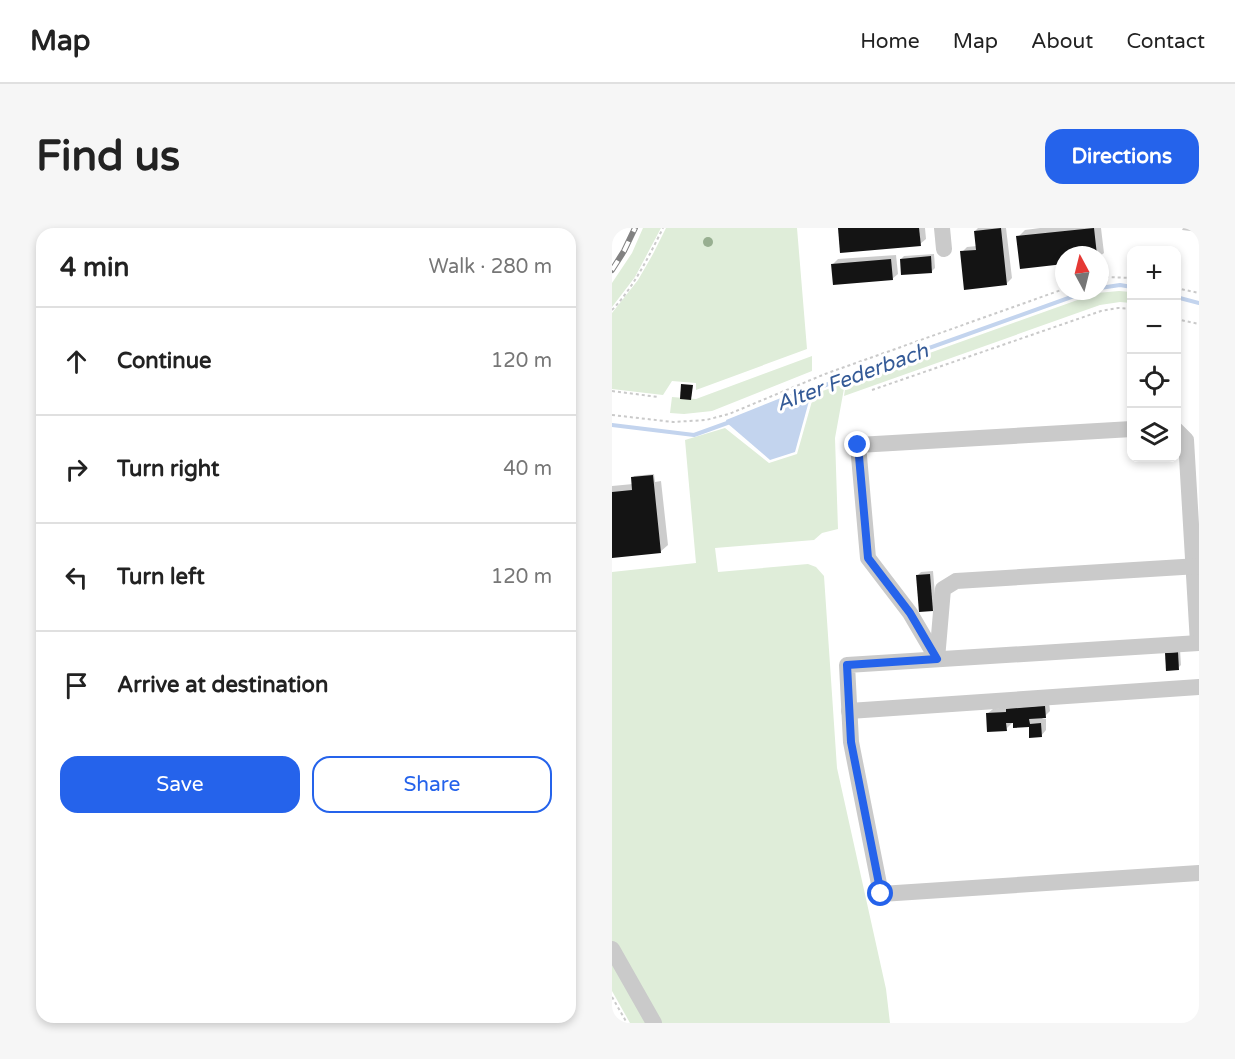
<!DOCTYPE html>
<html lang="en">
<head>
<meta charset="utf-8">
<style>
	body { margin:0; font-family:"Varela Round",sans-serif; background:#f6f6f6; color:#222 }
	.controls { position:absolute; right:18px; top:18px; display:grid; overflow:hidden; border-radius:12px; box-shadow:0 3px 9px #0003 }
	.controls button { width:54px; height:54px; display:grid; place-items:center; padding:0; border:0; border-bottom:2px solid #e0e0e0; background:#fff; color:#222; font:30px sans-serif }
	.compass { position:absolute; left:443px; top:18px; width:54px; height:54px; border-radius:50%; background:#fff; box-shadow:0 3px 9px #0003; rotate:353deg }
	.stop { position:absolute; width:18px; height:18px; margin:-14px; border:4px solid #2563eb; border-radius:50%; background:#fff }
	.stop.end { background:#2563eb; border-color:#fff; box-shadow:0 2px 6px #0008 }
	.list { margin:0; padding:0; list-style:none }
	h2 { display:flex; justify-content:space-between; align-items:center; height:78px; margin:0; padding:0 24px; font-size:26px }
	h2 small { font-size:20px; font-weight:400; color:#767676 }
	.list li { display:grid; grid-template-columns:39px 1fr auto; gap:18px; align-items:center; box-sizing:border-box; height:108px; padding:0 24px; border-top:2px solid #e0e0e0 }
	.list b { display:block; font-size:22px; white-space:nowrap }
	.list em { font-size:20px; font-style:normal; color:#767676 }
	.actions { display:flex; gap:12px; padding:18px 24px }
	.actions a { flex:1; padding:14px 0; border:2px solid #2563eb; border-radius:18px; text-align:center; font-size:21px; color:#2563eb }
	.actions .main { background:#2563eb; color:#fff }
	.icon { flex:none; width:33px; height:33px; fill:none; stroke:currentColor; stroke-width:2; stroke-linecap:round; stroke-linejoin:round }
	.map { position:relative; flex:none; width:587px; height:795px; overflow:hidden; border-radius:18px }
	header { display:flex; align-items:center; gap:36px; box-sizing:border-box; height:84px; padding:0 30px; background:#fff; border-bottom:2px solid #e0e0e0 }
	header strong { font-size:28px }
	nav { display:flex; gap:33px; margin-inline-start:auto; font-size:21px }
	.intro { display:flex; align-items:center; justify-content:space-between; box-sizing:border-box; height:144px; padding:0 36px }
	h1 { margin:0; font-size:42px }
	.button { padding:15px 27px; border-radius:18px; background:#2563eb; color:#fff; font-size:21px; font-weight:700 }
	main { display:flex; gap:36px; padding:0 36px }
	aside { flex:1; background:#fff; border-radius:18px; box-shadow:0 3px 9px #0003 }
	.map>svg:first-child { display:block }
	.green { fill:#dfedd9 }
	.water { fill:#c3d4ee }
	.shadow { fill:#0003 }
	.lines { fill:none; stroke-linecap:round; stroke-linejoin:round }
	.stream { stroke:#c3d4ee; stroke-width:4 }
	.building { fill:#141414 }
	.path { stroke:#cacaca; stroke-width:2; stroke-dasharray:3 3; stroke-linecap:butt }
	.minor { stroke:#cacaca; stroke-width:16 }
	.rail-casing { stroke:#828282; stroke-width:6 }
	.rail { stroke:#fff; stroke-width:4; stroke-dasharray:11; stroke-linecap:butt }
	.tree { fill:#98af91 }
	.route { stroke:#2563eb; stroke-width:8 }
	.labels { text-anchor:middle; stroke-width:6; stroke-linejoin:round; paint-order:stroke }
	.water-label { font-size:21px; font-style:italic; fill:#345a97; stroke:#fff }
</style>
</head>
<body>
<header>
<strong>Map</strong>
<nav><a>Home</a><a>Map</a><a>About</a><a>Contact</a></nav>
</header>
<div class="intro"><h1>Find us</h1><a class="button">Directions</a></div>
<main>
<aside>
<h2>4 min<small>Walk · 280 m</small></h2>
<ul class="list">
<li><svg class="icon" aria-label="ahead" viewBox="0 0 24 24"><path d="M12 20V5M6 11l6-6 6 6"/></svg><div><b>Continue</b></div><em>120 m</em></li>
<li><svg class="icon" aria-label="right" viewBox="0 0 24 24"><path d="M7 20v-9h11M14 6l5 5-5 5"/></svg><div><b>Turn right</b></div><em>40 m</em></li>
<li><svg class="icon" aria-label="left" viewBox="0 0 24 24"><path d="M17 20v-9H6M10 6l-5 5 5 5"/></svg><div><b>Turn left</b></div><em>120 m</em></li>
<li><svg class="icon" aria-label="arrive" viewBox="0 0 24 24"><path d="M6 21V4h12l-3 4 3 4H6"/></svg><div><b>Arrive at destination</b></div></li>
</ul>
<div class="actions"><a class="main">Save</a><a>Share</a></div>
</aside>
<div class="map">
<svg width="587" height="795" viewBox="0 0 587 795">
	<rect width="100%" height="100%" fill="#fff"/>
	<g class="green">
		<polygon points="31,0 49,0 23,49 0,79 0,55 20,25"/>
		<polygon points="54,0 185,0 195,121 84,162 84,155 60,153 51,167 0,161 0,85 26,52 41,26"/>
		<polygon points="507,63 519,64 519,75 508,74 488,77 232,168 234,155 485,65"/>
		<polygon points="200,128 200,143 100,183 72,186 58,185 60,169 84,171"/>
		<polygon points="233,155 223,210 226,301 210,305 202,312 103,320 106,344 196,336 204,339 212,348 225,540 274,761 278,795 45,795 0,714 0,344 84,335 73,212 113,200 157,235 185,226 202,166"/>
		<polygon points="0,726 39,795 18,795 0,763"/>
	</g>
	<polygon class="water" points="199,158 200,162 183,224 158,232 115,195 114,192"/>
	<g class="shadow">
		<polygon points="227,0 313,0 314,11 308,16"/>
		<polygon points="366,0 394,0 400,50 394,56 350,24 355,19 365,18 363,3"/>
		<polygon points="428,0 489,0 492,25 488,28 488,27 452,27 452,35 409,39 406,9 413,2"/>
		<polygon points="571,0 587,0 587,4 570,2"/>
		<polygon points="322,26 323,40 319,44 289,31 292,28"/>
		<polygon points="284,27 286,46 280,51 221,36 226,31"/>
		<polygon points="42,246 43,254 49,253 56,317 48,324 0,329 0,258 21,256 21,250 22,248"/>
		<polygon points="321,343 324,379 320,382 306,347 309,344"/>
		<polygon points="568,421 569,437 566,440 554,425"/>
		<polygon points="437,473 438,483 430,491 434,491 434,502 429,508 418,497 402,493 394,501 375,486 381,481"/>
	</g>
	<g class="lines">
		<g class="stream">
			<polyline points="488,60 508,57 520,59"/>
			<polyline points="564,69 587,75"/>
			<polyline points="197,163 476,63"/>
			<polyline points="0,197 82,207 118,194"/>
		</g>
	</g>
	<g class="building">
		<polygon points="226,0 307,0 309,18 228,25"/>
		<polygon points="389,0 395,57 352,62 348,23 364,22 362,3"/>
		<polygon points="482,0 485,27 452,27 452,36 408,41 404,8"/>
		<polygon points="319,28 320,45 289,47 288,31"/>
		<polygon points="279,31 281,52 221,57 219,36"/>
		<polygon points="69,156 81,157 79,172 68,171"/>
		<polygon points="41,247 49,325 0,330 0,264 20,262 19,249"/>
		<polygon points="318,346 321,383 307,384 304,347"/>
		<polygon points="566,424 567,442 554,443 553,425"/>
		<polygon points="433,478 434,490 417,491 418,496 429,495 430,509 417,510 417,499 401,500 401,495 394,495 395,503 375,504 374,485 394,484 394,481"/>
	</g>
	<g class="lines">
		<g class="path">
			<polyline points="488,51 494,49 520,50"/>
			<polyline points="564,60 587,65"/>
			<path d="M0,82C22,59 37,28 51,0"/>
			<polyline points="564,91 587,96"/>
			<polyline points="260,162 489,83 506,80 520,81"/>
			<polyline points="0,163 46,169"/>
			<polyline points="0,187 61,194 94,192 117,186 213,146 452,61"/>
			<polyline points="0,769 15,795"/>
		</g>
		<g class="minor">
			<polyline points="330,0 332,21"/>
			<polyline points="564,202 574,212 586,415"/>
			<polyline points="587,415 235,437 239,514 269,666 587,645"/>
			<polyline points="325,431 298,385 256,330 246,217 520,201"/>
			<polyline points="325,431 331,361 344,353 587,338"/>
			<polyline points="237,483 587,459"/>
			<polyline points="0,721 42,795"/>
		</g>
		<defs>
			<polyline id="rail" points="0,42 12,23 23,0"/>
		</defs>
		<use href="#rail" class="rail-casing"/>
		<use href="#rail" class="rail"/>
	</g>
	<circle class="tree" cx="96" cy="14" r="5"/>
	<g class="lines">
		<polyline class="route" points="246,217 256,330 298,385 325,431 235,437 239,514 269,666"/>
	</g>
	<g class="labels">
		<g class="water-label">
			<text transform="translate(240 149) rotate(-20)" y="7">Alter Federbach</text>
		</g>
	</g>
</svg>
<div class="controls">
<button>+</button>
<button>−</button>
<button><svg class="icon" aria-label="locate" viewBox="0 0 24 24"><circle cx="12" cy="12" r="6"/><path d="M12 2v4M12 18v4M2 12h4M18 12h4"/></svg></button>
<button><svg class="icon" aria-label="layers" viewBox="0 0 24 24"><path d="M12 4l9 5-9 5-9-5zM3 14l9 5 9-5"/></svg></button>
</div>
<svg class="compass" viewBox="-18 -18 36 36"><path d="M0-13l5 13h-10z" fill="#e53935"/><path d="M0 13l5-13h-10z" fill="#767676"/></svg>
<div class="stop" style="left:269px;top:666px"></div>
<div class="stop end" style="left:246px;top:217px"></div>
</div>
</main>
</body>
</html>
